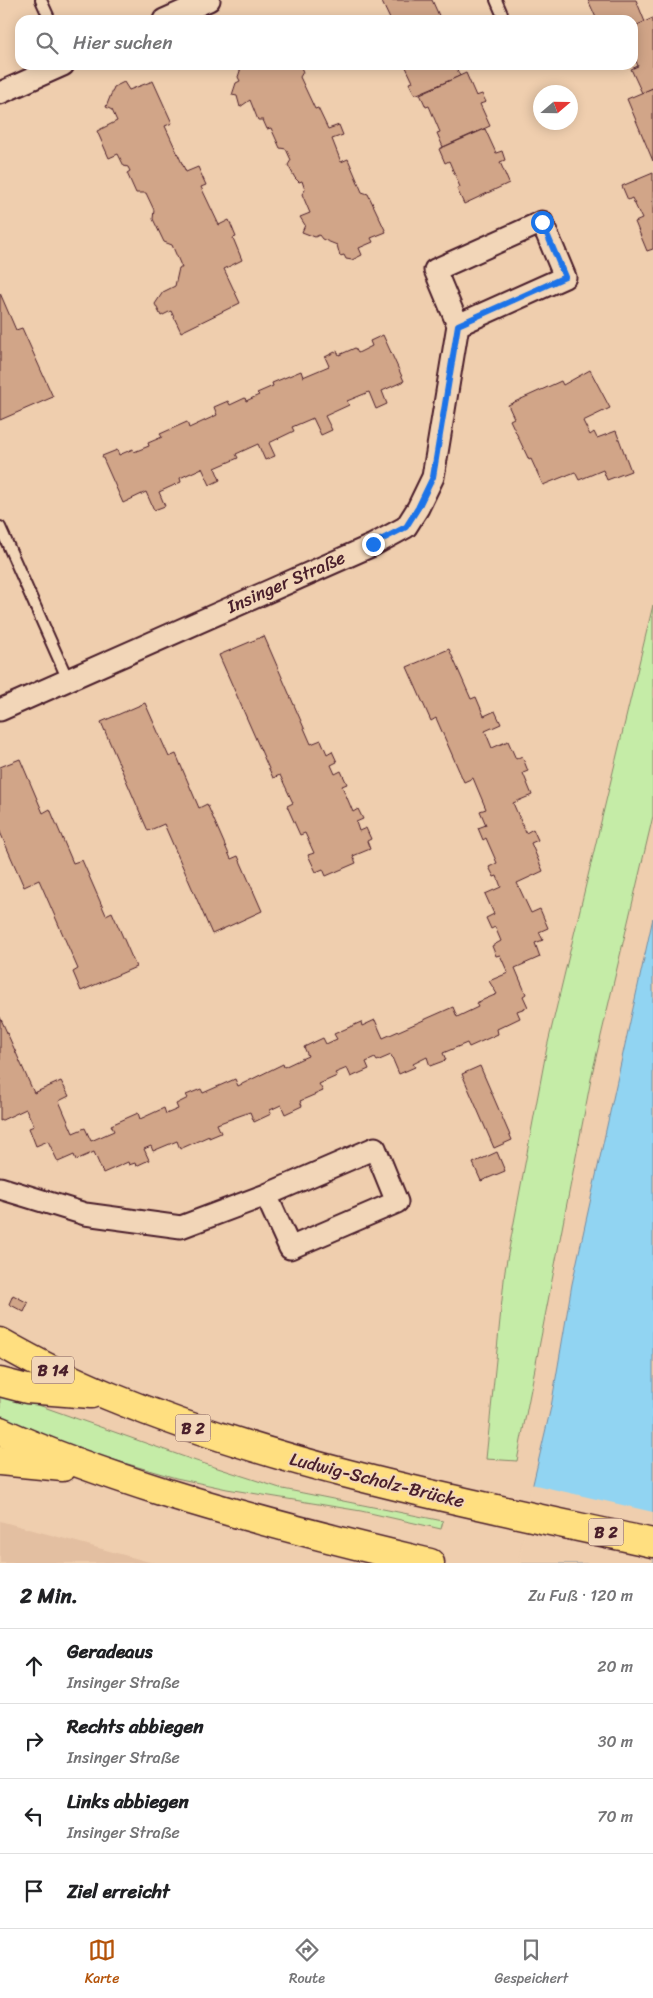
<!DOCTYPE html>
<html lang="de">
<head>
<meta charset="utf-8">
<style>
	body { margin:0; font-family:Sriracha,sans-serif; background:#f6f6f6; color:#202124 }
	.compass { position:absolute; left:533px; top:85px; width:45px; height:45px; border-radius:50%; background:#fff; box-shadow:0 2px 12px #0003; rotate:70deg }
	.stop { position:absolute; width:15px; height:15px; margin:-11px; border:4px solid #1a73e8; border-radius:50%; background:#fff }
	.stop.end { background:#1a73e8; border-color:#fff; box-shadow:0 1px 5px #0008 }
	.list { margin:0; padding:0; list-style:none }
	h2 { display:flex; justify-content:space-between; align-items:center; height:65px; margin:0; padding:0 20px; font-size:21px }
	h2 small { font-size:16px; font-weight:400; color:#757577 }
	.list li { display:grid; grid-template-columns:32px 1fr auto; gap:15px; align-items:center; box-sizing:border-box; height:75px; padding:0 20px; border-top:1px solid #e0e0e0 }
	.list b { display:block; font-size:19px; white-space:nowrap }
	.list p { margin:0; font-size:16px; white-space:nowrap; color:#757577 }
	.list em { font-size:16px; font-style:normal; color:#757577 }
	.icon { flex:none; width:28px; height:28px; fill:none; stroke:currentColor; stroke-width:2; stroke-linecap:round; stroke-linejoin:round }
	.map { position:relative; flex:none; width:653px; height:1563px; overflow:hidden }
	.search { position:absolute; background:#fff; box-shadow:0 2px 12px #0003; left:15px; right:15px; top:15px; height:55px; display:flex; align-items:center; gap:12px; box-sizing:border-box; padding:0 18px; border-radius:15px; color:#757577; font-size:19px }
	.sheet { height:365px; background:#fff }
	nav { display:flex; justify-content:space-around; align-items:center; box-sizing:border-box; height:70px; border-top:1px solid #e0e0e0; background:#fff; font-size:14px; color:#757577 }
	nav a { display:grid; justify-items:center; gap:2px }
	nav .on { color:#b45309 }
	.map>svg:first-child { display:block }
	.built { fill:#e3bfa1 }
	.green { fill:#c5eca7; stroke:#888669 }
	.water { fill:#91d4f2; stroke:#758ca2 }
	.pier { fill:#efceae }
	.building { fill:#d1a588; stroke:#4a1f2b }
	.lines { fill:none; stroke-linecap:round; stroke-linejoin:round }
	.service-casing { stroke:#4a1f2b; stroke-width:14 }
	.minor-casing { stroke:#4a1f2b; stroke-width:25 }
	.primary-casing { stroke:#4a1f2b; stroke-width:31 }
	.service { stroke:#f2d6b8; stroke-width:10 }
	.minor { stroke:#f2d6b8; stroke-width:21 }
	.primary { stroke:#ffdf80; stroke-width:28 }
	.route { stroke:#1a73e8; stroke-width:6 }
	.labels { text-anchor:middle; stroke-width:4; stroke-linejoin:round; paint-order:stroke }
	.shield { fill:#f2d6b8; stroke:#7c5655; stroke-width:1 }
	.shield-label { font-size:16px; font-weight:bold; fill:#4a1f2b }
	.street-label { font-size:18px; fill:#4a1f2b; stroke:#f2d6b8 }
</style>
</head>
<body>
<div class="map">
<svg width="653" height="1563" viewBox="0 0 653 1563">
	<rect width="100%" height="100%" fill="#efceae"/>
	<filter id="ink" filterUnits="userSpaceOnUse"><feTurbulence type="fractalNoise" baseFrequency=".02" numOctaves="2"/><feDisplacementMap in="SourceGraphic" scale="10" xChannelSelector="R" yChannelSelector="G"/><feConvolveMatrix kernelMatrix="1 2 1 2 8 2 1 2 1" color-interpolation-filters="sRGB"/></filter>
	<g filter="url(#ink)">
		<polygon class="built" points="0,1521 153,1563 0,1563"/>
		<g class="green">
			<polygon points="653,605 653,816 592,1074 517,1461 486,1459 505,1270 547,1047"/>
			<polygon points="0,1394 27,1401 196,1461 283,1489 443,1521 441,1529 361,1511 227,1489 176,1478 83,1451 21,1427 0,1417"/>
		</g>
		<polygon class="water" points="653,918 653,1563 522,1563 533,1484 551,1407 572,1284"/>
		<polygon class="pier" points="531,1484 653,1512 653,1563 519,1563"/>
		<g class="building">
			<polygon points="381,0 432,0 441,20 388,20 390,19"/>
			<polygon points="588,0 636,0 645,22 633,27 633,20 597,20"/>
			<polygon points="653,18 653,88 642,93 631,69 638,66 633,54 633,27"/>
			<polygon points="242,65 300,65 303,72 300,77 315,109 318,108 328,129 339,125 343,135 332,139 341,162 348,159 362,192 368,194 386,232 371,238 373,242 359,248 362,255 352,260 346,259 344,255 340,256 337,245 322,239 319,235 315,237 302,232 305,225 300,217 310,213 302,194 305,190 302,181 299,182 295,178 288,165 291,160 286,149 280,148 271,128 267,129 263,120 258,120 250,100 240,107 237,96 232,95 236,83 240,81 238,77"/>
			<polygon points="405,65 455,65 460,76 415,95 409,83 413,82"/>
			<polygon points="466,73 476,96 482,94 486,102 480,104 490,126 443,147 437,133 440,132 429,106 426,107 420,94"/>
			<polygon points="153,81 172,123 165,126 186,172 198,167 206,185 201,187 219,225 229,220 236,237 233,238 242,260 224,269 240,303 181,332 171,311 161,316 155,304 163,292 175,286 179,268 182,268 172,245 164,242 153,219 154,210 146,193 136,193 127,173 130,171 128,167 124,166 118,154 109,158 97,131 117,121 112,110 106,107 114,87 124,82 129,90"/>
			<polygon points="653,88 653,161 627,99"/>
			<polygon points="485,129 496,153 502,151 505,160 500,162 509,183 464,204 457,189 460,187 449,161 445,163 439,149"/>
			<polygon points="653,173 653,249 647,251 635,222 642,219 632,198 628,200 622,186"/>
			<polygon points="0,293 16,330 22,328 53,397 0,420"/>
			<polygon points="383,335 404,381 382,391 387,404 376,409 369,392 347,401 349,405 325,416 332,430 321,435 313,418 292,427 294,431 269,443 275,456 265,460 258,444 236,454 238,458 215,468 220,480 210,485 202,468 180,478 181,482 159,492 165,506 154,510 146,492 123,503 102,456 117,450 119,455 133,449 134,452 149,446 148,443 162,437 160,434 187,422 189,428 217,415 214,407 228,401 230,405 245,398 246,401 259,395 257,393 273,386 272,383 301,371 303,377 329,366 325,357 337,351 339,355 355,348 358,353 372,346 370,341"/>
			<polygon points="590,370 610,408 583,421 590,435 594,432 597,438 616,431 631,471 607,480 603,470 579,480 575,472 543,485 531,459 529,460 510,420 514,418 508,405 561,381 563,385"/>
			<polygon points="264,636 311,744 321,740 327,754 332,751 337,762 331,765 335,774 341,771 347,784 342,786 353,812 358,809 363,819 356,822 359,831 366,828 371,839 367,841 370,849 353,856 356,863 326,876 323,869 316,872 308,855 314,853 305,833 300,835 287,806 293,803 280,775 273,778 219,655"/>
			<polygon points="449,649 471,699 476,697 484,716 495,711 501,724 485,731 492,748 508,741 516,759 522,756 528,771 523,773 532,795 513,803 526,833 533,829 538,840 531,843 543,871 517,883 531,913 540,909 548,928 539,932 543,940 535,943 540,957 515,968 526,994 523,996 528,1007 517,1011 520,1018 497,1029 498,1034 469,1047 467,1043 443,1053 446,1060 430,1066 427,1057 413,1064 415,1067 399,1074 391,1055 377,1061 375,1058 366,1062 369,1069 351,1077 347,1068 335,1073 337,1076 319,1084 323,1091 300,1101 302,1106 285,1114 281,1105 270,1110 271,1114 254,1122 250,1112 217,1124 221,1133 209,1138 209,1136 180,1149 177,1141 153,1151 151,1146 144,1149 149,1160 136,1166 135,1163 129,1165 128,1162 103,1173 94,1152 76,1160 74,1155 58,1162 48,1141 36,1146 29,1128 34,1126 26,1109 0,1121 0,1017 34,1093 61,1081 69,1096 59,1101 73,1133 85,1128 91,1141 114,1131 111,1125 138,1113 140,1119 164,1108 166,1114 178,1109 176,1104 188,1098 186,1095 201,1089 203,1093 235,1079 238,1086 283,1064 284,1067 301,1059 308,1056 304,1047 323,1038 326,1044 337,1039 334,1034 361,1022 362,1026 375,1020 383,1038 453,1007 457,1017 478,1007 476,1003 497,994 489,981 508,973 500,955 496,956 492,946 501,941 495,927 491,929 486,918 494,914 485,894 501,887 497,876 494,877 489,867 497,863 486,838 483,840 478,828 486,825 480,811 486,809 473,778 464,782 436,718 431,721 407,667"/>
			<polygon points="145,703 169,757 176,754 199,808 207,804 231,859 238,856 262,911 212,934 164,824 148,831 101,722"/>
			<polygon points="20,759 43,813 50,809 73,863 82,860 106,915 112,912 136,967 81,991 73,972 78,969 39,880 24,887 0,832 0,767"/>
			<polygon points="480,1066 512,1140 494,1148 462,1074"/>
			<polygon points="497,1152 505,1171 481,1181 473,1163"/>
			<polygon points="13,1295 28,1303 24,1312 9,1304"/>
		</g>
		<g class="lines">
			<defs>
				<g id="service">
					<polyline points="41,0 50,20"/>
					<polyline points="496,0 502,14"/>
					<polyline points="0,527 68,680"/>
				</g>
				<g id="minor">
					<polyline points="164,20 209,0"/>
					<polyline points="0,93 63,65"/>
					<polyline points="0,710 373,545 406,527 418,508 433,477 458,325 435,270 542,222 565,277 458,325"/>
					<polyline points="0,1188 85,1214 181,1227 266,1195 375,1148 397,1202 290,1248 266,1195"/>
				</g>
				<g id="primary">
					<path d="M0,1342C35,1362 72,1381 109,1396C284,1468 469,1503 653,1543"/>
					<polyline points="0,1382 27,1389 91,1394"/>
					<path d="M0,1431C54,1456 110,1475 167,1493C254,1520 341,1542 430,1563"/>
					<polyline points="0,1461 63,1467"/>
				</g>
			</defs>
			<use href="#service" class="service-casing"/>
			<use href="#minor" class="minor-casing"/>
			<use href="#primary" class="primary-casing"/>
			<use href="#service" class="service"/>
			<use href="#minor" class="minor"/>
			<use href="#primary" class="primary"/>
		</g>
	</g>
	<g class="lines" filter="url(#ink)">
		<polyline class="route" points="373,544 406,527 418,508 433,477 458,325 565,277 542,222"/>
	</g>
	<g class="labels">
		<g class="shield">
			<rect x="32" y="1356.5" width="42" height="27" rx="4"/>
			<rect x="175.5" y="1414.5" width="35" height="27" rx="4"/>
			<rect x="588.5" y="1518.5" width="35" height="27" rx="4"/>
		</g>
		<g class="shield-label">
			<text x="53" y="1376">B 14</text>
			<text x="193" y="1434">B 2</text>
			<text x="606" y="1538">B 2</text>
		</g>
		<g class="street-label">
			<text transform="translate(286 582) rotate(-24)" y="6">Insinger Straße</text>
			<text transform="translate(377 1480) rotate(14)" y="6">Ludwig-Scholz-Brücke</text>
		</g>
	</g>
</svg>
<svg class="compass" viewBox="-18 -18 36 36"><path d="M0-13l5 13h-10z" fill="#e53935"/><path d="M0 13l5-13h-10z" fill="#757577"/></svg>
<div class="stop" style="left:542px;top:222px"></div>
<div class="stop end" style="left:373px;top:544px"></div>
<div class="search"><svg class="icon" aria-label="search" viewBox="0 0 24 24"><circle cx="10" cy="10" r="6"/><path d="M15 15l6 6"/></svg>Hier suchen</div>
</div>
<section class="sheet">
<h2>2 Min.<small>Zu Fuß · 120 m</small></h2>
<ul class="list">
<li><svg class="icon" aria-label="ahead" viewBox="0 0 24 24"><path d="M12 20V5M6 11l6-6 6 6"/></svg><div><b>Geradeaus</b><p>Insinger Straße</p></div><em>20 m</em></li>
<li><svg class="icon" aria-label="right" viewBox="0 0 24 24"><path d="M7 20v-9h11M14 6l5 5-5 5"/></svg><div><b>Rechts abbiegen</b><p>Insinger Straße</p></div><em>30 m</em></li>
<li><svg class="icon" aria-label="left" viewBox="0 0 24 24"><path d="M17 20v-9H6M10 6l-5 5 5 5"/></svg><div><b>Links abbiegen</b><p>Insinger Straße</p></div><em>70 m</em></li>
<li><svg class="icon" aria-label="arrive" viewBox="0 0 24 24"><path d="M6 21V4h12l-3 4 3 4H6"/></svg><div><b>Ziel erreicht</b></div></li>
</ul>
</section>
<nav>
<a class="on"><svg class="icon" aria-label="map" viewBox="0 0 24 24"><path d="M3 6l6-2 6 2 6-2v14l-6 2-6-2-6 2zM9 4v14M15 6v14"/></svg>Karte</a>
<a><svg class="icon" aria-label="directions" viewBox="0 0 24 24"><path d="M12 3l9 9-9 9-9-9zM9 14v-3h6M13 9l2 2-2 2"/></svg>Route</a>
<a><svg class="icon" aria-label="saved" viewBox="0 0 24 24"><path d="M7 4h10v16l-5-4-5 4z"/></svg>Gespeichert</a>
</nav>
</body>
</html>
